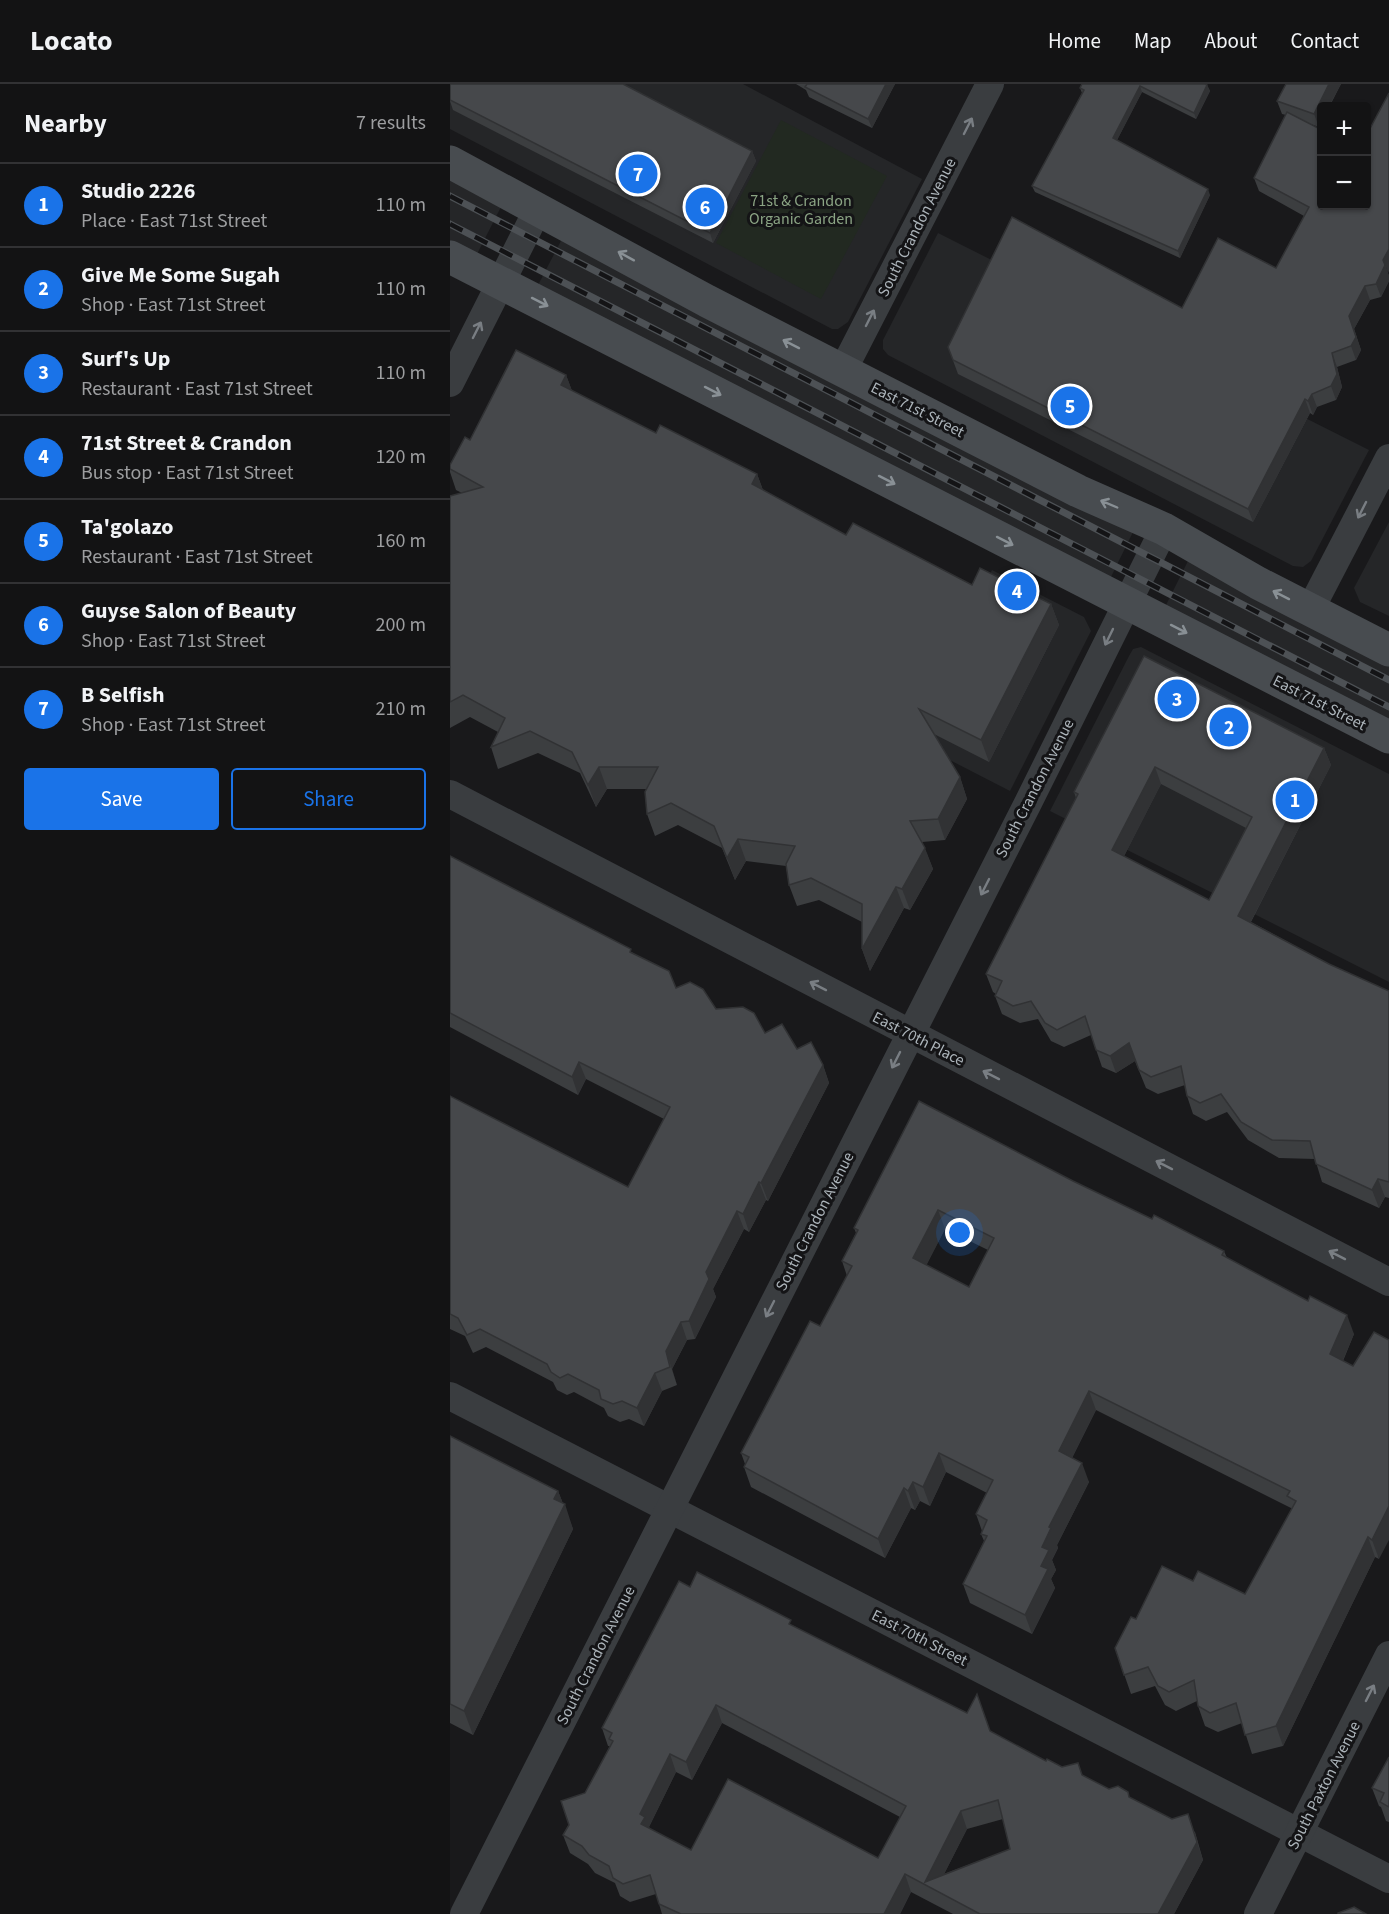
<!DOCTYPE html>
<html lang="en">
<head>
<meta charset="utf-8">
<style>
	body { margin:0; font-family:"Source Sans 3",sans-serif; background:#1c1c1d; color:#f1f3f6 }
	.controls { position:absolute; right:18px; top:18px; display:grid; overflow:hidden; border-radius:6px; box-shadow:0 2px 4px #0004 }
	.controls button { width:54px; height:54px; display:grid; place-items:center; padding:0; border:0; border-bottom:2px solid #323234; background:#131314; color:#f1f3f6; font:30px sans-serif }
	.you { position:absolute; left:510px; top:1149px; width:21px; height:21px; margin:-15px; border:4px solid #fff; border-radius:50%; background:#1a73e8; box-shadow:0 0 0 9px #1a73e833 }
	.badge { display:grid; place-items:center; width:39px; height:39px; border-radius:50%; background:#1a73e8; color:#fff; font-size:20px; font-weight:700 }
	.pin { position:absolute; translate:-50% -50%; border:3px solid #fff; box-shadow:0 2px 6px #0006 }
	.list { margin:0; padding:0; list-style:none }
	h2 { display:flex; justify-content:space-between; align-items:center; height:78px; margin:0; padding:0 24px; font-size:26px }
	h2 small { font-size:20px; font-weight:400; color:#9d9ea0 }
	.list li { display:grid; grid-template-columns:39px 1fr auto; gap:18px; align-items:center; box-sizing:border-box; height:84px; padding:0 24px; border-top:2px solid #323234 }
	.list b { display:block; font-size:22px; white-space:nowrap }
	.list p { margin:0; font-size:20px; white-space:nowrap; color:#9d9ea0 }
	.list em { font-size:20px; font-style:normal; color:#9d9ea0 }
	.actions { display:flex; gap:12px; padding:18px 24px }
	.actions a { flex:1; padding:14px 0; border:2px solid #1a73e8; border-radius:6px; text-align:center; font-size:21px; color:#1a73e8 }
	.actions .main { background:#1a73e8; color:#fff }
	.map { position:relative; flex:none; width:939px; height:1830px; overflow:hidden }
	header { display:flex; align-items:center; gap:36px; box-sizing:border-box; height:84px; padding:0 30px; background:#131314; border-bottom:2px solid #323234 }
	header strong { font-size:28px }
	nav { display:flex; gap:33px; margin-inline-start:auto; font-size:21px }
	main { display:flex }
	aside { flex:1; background:#131314 }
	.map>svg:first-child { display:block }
	.built { fill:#252628 }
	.green { fill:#222921 }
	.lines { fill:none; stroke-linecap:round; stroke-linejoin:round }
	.street { stroke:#3a3d40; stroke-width:28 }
	.secondary { stroke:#484c50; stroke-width:33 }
	.rail-casing { stroke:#4d5155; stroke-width:7 }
	.rail { stroke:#141416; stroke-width:4.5; stroke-dasharray:14; stroke-linecap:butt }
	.wall { fill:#3c3e40; fill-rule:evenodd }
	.shaded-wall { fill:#313234 }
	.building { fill:#46484b; stroke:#313234; stroke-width:1.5; fill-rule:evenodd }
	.oneway { stroke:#797e83 }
	.oneway2 { stroke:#899095 }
	.labels { text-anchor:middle; stroke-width:6; stroke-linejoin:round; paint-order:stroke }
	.park-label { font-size:16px; fill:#8ba484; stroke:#141416 }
	.street-label { font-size:16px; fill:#acb4ba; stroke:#141416 }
</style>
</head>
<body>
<header>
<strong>Locato</strong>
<nav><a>Home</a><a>Map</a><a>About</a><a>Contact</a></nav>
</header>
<main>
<aside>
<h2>Nearby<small>7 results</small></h2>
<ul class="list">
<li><span class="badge">1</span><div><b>Studio 2226</b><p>Place · East 71st Street</p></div><em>110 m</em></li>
<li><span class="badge">2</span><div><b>Give Me Some Sugah</b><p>Shop · East 71st Street</p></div><em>110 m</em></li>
<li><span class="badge">3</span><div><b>Surf's Up</b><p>Restaurant · East 71st Street</p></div><em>110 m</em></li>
<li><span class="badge">4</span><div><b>71st Street &amp; Crandon</b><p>Bus stop · East 71st Street</p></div><em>120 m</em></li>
<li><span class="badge">5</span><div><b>Ta'golazo</b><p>Restaurant · East 71st Street</p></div><em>160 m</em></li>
<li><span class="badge">6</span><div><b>Guyse Salon of Beauty</b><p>Shop · East 71st Street</p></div><em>200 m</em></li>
<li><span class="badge">7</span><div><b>B Selfish</b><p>Shop · East 71st Street</p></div><em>210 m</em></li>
</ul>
<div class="actions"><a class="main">Save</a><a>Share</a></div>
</aside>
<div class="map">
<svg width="939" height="1830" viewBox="0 0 939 1830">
	<rect width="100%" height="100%" fill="#19191b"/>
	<g class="built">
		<polygon points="0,0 293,0 472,95 398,238 388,245 382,245 0,45"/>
		<polygon points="0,93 53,119 26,172 0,159"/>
		<polygon points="488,149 919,366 861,477 853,483 843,482 438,271 433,265 433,256"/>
		<polygon points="113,153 684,446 659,497 87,203"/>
		<polygon points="939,438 939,532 910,518 904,504"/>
		<polygon points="739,475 939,581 939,641 714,525"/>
		<polygon points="542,486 634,533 641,547 560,707 455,653"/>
		<polygon points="691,563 939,690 939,898 600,727 679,572 683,565"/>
	</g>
	<polygon class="green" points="331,36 437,92 371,215 266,159"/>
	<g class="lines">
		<g class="street">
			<polyline points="393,286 540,0"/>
			<polyline points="0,299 88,125"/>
			<polyline points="860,526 939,374"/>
			<polyline points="0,710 939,1198"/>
			<polyline points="0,1312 939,1795"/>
			<polyline points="14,1830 579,717 714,445"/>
			<polyline points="808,1830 939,1571"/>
		</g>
		<g class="secondary">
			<polyline points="0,78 257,217 628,407 714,445 808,499 939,566"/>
			<polyline points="0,173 939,653"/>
		</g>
		<defs>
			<g id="rail">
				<polyline points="0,112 939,596"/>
				<polyline points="0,140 939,623"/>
			</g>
		</defs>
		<use href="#rail" class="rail-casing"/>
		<use href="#rail" class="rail"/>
	</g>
	<g class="wall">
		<polygon points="0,0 302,67 306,77 263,159 3,26 0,17"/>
		<polygon points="346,0 445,0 422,44 359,13 356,6"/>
		<polygon points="632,0 757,1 760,7 746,35 692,8 667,56 760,111 730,174 585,108 582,102 632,9 630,4"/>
		<polygon points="836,0 891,0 869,43 860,40 916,122 939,192 939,197 931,213 920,216 904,245 911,266 906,276 887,283 892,303 886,316 867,323 863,331 860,329 803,438 508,290 498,263 732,224 826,184 854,132 809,107 804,94 836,31 832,30 827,17"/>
		<polygon points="116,291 122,307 206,349 307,390 313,406 396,451 522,501 601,520 609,541 539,678 484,650 510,693 517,715 495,756 472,758 483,785 460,826 454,824 420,887 412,865 412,838 369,816 347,822 339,801 336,782 296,777 285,796 272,764 228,741 205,752 197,730 197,705 157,705 146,723 130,689 88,669 48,685 41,663 48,648 20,633 0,644 0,412 12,409 6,406 0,388 0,381 20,356"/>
		<path d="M694,572L874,664L881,681L801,838L879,880L939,907V1114L935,1113L929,1124L872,1098L865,1075L829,1074L798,1056L777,1028L756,1037L743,1030L737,1012L735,1001L708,1010L696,1004L685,977L666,989L652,983L641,951L614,963L601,957L588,935L570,939L552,930L545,912L546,910L543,908L536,890L626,714L624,708ZM711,700L796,744L759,816L674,772Z"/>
		<polygon points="0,772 183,869 226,904 347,965 373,981 379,999 318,1117 316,1116 299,1148 294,1145 263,1205 266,1213 245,1255 237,1256 222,1285 227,1301 212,1307 194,1342 179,1335 170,1338 158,1332 154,1324 124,1308 117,1311 107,1306 103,1298 36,1263 23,1269 15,1252 0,1245 0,1012 178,1103 214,1035 136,995 128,1011 0,943"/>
		<path d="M469,1017L623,1097L702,1135L774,1167L777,1174L904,1250L893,1277L929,1475L925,1473L833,1662L802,1670L792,1639L768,1648L755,1642L748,1622L747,1617L726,1627L715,1621L705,1602L681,1610L665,1564L686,1535L743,1497L795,1510L842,1425L841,1424L646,1326L622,1374L639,1398L607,1461L608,1464L602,1476L606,1486L601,1495L605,1504L582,1550L520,1519L513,1500L534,1457L531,1450L532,1447L526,1430L537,1409L496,1388L480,1422L470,1417L465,1426L461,1424L435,1474L301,1403L294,1383L295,1380L291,1369L370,1242L397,1192L392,1177L406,1149L404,1144ZM495,1145L538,1166L519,1203L476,1181Z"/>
		<polygon points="0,1352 108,1407 123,1445 23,1651 0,1639"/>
		<path d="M240,1503L344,1542L596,1677L633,1692L659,1705L679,1713L745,1748L753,1776L724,1830H503L461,1808L450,1830H212L206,1810L180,1818L170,1812L165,1799L145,1789L138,1780L120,1769L113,1751L160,1662H158L152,1644ZM272,1639L450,1733L428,1774L241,1766L200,1745L199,1743L226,1688L242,1696ZM553,1735L560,1765L494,1790L517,1745Z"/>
		<polygon points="939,1673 939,1738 936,1737 931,1723 929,1722 922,1704"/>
	</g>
	<g class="shaded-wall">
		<polygon points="436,0 445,0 422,44 418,35"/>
		<polygon points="879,0 891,0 879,22 872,22 872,37 869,43 864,30"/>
		<polygon points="757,1 760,7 746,35 744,29"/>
		<polygon points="690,2 692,8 665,60 663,54"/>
		<polygon points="302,67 306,77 263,159 260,149"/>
		<polygon points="758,105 760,111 730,174 728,167"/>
		<polygon points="939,165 939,187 938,189 933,176"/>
		<polygon points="935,181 939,192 939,197 931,213 926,200"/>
		<polygon points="915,202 920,216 904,245 911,266 906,276 901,262 899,232"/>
		<polygon points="882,269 887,283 892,303 886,316 881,302"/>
		<polygon points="116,291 124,312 111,301"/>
		<polygon points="862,310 867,323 863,331 858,317"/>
		<polygon points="855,315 860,329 803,438 798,425"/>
		<polygon points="307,390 315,412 302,400"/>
		<polygon points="601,520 609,541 539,678 531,656"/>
		<polygon points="874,664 881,681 795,849 788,832"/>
		<polygon points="149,683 157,705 146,723 138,701"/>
		<polygon points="705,683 711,700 668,784 662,766"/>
		<polygon points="510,693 517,715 495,756 488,735"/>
		<polygon points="288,755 296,777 285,796 277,774"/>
		<polygon points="475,764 483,785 460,826 452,805"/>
		<polygon points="446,803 454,824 420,887 412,865"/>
		<polygon points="679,959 685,977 666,989 660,972"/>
		<polygon points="129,978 136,995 128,1011 122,993"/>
		<polygon points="373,981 379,999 318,1117 311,1099"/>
		<polygon points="928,1095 935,1113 929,1124 922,1106"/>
		<polygon points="309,1098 316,1116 299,1148 293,1130"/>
		<polygon points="488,1126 495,1145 470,1194 463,1174"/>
		<polygon points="287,1127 294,1145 263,1205 266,1213 245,1255 239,1237 256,1188"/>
		<polygon points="897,1231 904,1250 887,1290 880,1270"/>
		<polygon points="231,1238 237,1256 222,1285 227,1301 216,1267"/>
		<polygon points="205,1289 212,1307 194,1342 187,1324"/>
		<polygon points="639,1307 646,1326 616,1386 609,1367"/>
		<polygon points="489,1369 496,1388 480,1422 473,1403"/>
		<polygon points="632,1379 639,1398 607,1461 608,1464 602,1476 606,1486 601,1495 605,1504 582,1550 575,1531 591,1482 592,1463 599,1443"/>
		<polygon points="463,1398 470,1417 465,1426 458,1407"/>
		<polygon points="454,1404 461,1424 435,1474 428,1455"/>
		<polygon points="108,1407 114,1422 115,1420 123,1445 23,1651 14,1627"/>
		<polygon points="939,1422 939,1456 929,1475 922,1456"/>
		<polygon points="918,1453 925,1473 833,1662 826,1642"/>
		<polygon points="266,1621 272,1639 242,1696 236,1678"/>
		<polygon points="220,1670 226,1688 199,1743 202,1751 191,1740 190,1730"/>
		<polygon points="511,1727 517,1745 486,1806 475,1798"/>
		<polygon points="738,1730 753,1776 724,1830 708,1830"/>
		<polygon points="455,1790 461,1808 450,1830 434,1830"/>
	</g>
	<g class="building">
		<polygon points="0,0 173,0 302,67 260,149 0,16"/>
		<polygon points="357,0 436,0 418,35 355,3"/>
		<polygon points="632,0 755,0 757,1 744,29 690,2 663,54 758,105 728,167 582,102 634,6 630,4"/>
		<polygon points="836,0 879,0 864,30 827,17"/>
		<polygon points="939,9 939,165 933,176 935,181 926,200 915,202 899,232 906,253 901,262 882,269 887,290 881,302 862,310 858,317 855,315 798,425 503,276 498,263 562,133 732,224 768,154 826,184 859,123 804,94 837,28 872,46 872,122 916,122 916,52"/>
		<polygon points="66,266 116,291 111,301 206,349 210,341 307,390 302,400 396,451 403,439 522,501 530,484 601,520 531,656 469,625 510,693 488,735 460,737 475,764 452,805 446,803 412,865 412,820 361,794 339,801 336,780 345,762 288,755 277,774 264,742 221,719 197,730 195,708 208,683 149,683 138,701 122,668 80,647 41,663 55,634 13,611 0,618 0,412 33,403 0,385 0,381 15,353 20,356"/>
		<path d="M694,572L874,664L788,832L879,880L939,907V1098L928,1095L922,1106L866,1080L860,1057L822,1056L791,1038L771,1010L750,1019L737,1012L731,982L701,993L689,986L679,959L660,972L646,966L635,932L607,946L595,939L581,917L563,922L545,912L552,897L536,890L628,710L624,708ZM705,683L802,733L759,816L662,766Z"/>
		<polygon points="0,772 181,865 180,868 219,887 226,904 240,898 253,905 266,925 293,923 304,929 315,949 332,940 347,965 361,958 373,981 311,1099 309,1098 293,1130 287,1127 256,1188 259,1195 239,1237 231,1238 216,1267 220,1283 205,1289 187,1324 172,1317 163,1320 151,1315 149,1306 118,1290 110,1294 101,1288 97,1280 30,1245 17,1251 8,1234 0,1230 0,1012 178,1103 220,1023 129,978 122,993 0,929"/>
		<path d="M469,1017L623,1097L702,1135L704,1131L774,1167L772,1171L858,1217L860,1212L897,1231L880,1270L903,1282L924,1248L939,1256V1422L922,1456L918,1453L826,1642L795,1651L786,1619L760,1629L748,1622L744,1596L719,1608L708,1602L698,1583L674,1591L665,1564L681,1533L686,1535L712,1482L743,1497L748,1487L795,1510L846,1417L837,1412L840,1407L639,1307L609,1367L632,1379L599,1443L601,1444L592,1463L599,1466L591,1482L598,1485L575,1531L513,1500L537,1452L531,1450L537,1436L526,1430L543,1396L489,1369L473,1403L463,1398L458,1407L454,1404L428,1455L294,1383L299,1373L291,1369L360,1237L370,1242L402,1182L392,1177L408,1146L404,1144ZM488,1126L544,1154L519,1203L463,1174Z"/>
		<polygon points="0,1352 108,1407 104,1415 115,1420 14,1627 0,1620"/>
		<path d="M247,1488L341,1536L339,1540L517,1629L527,1610L540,1647L596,1677L597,1675L612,1683L628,1679L632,1691L659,1705L668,1702L678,1708L679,1713L722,1735L738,1730L747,1758L708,1830H530L455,1790L434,1830H231L209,1820L200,1791L173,1800L163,1794L159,1782L139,1771L132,1762L113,1751L119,1741L111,1717L135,1709L163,1657L159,1655L162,1649L152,1644L229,1497L240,1503ZM266,1621L456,1722L428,1774L278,1695L241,1766L191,1740L195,1733L190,1730L220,1670L236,1678ZM548,1716L560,1765L475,1798L511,1727Z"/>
		<polygon points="939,1673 939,1723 930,1718 934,1709 922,1704"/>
		<polygon points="904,1823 916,1830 888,1830 888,1829"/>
	</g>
	<defs><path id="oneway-shaft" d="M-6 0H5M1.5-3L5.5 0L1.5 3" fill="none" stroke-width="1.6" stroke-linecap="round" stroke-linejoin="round" transform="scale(1.5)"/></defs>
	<g class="oneway">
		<use href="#oneway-shaft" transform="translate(518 42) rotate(-63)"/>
		<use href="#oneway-shaft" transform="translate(420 234) rotate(-63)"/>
		<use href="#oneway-shaft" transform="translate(27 246) rotate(-63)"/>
		<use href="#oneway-shaft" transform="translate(912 426) rotate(117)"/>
		<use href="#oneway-shaft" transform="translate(659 553) rotate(116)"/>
		<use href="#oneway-shaft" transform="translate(535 803) rotate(117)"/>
		<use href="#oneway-shaft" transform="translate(368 902) rotate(-153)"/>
		<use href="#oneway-shaft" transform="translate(446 976) rotate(117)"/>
		<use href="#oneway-shaft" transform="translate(541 991) rotate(-153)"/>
		<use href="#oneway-shaft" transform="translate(714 1081) rotate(-153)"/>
		<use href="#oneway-shaft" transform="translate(887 1171) rotate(-153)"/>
		<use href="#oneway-shaft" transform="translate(320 1225) rotate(117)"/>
		<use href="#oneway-shaft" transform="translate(920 1609) rotate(-63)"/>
	</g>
	<g class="oneway2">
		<use href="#oneway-shaft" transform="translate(176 172) rotate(-151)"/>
		<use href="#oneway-shaft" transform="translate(90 218) rotate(27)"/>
		<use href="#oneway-shaft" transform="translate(341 260) rotate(-153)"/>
		<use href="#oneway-shaft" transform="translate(263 307) rotate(27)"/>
		<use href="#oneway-shaft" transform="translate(437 396) rotate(27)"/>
		<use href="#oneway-shaft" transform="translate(659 420) rotate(-157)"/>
		<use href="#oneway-shaft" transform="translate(555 457) rotate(27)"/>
		<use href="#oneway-shaft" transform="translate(831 511) rotate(-153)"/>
		<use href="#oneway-shaft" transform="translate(729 545) rotate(27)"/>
	</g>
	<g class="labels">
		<g class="park-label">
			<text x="351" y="122">71st &amp; Crandon<tspan x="351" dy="18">Organic Garden</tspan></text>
		</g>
		<g class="street-label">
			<text transform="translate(466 143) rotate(-63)" y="6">South Crandon Avenue</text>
			<text transform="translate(468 325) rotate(27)" y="6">East 71st Street</text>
			<text transform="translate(870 618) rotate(27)" y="6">East 71st Street</text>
			<text transform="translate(584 704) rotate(-63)" y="6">South Crandon Avenue</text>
			<text transform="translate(469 954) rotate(27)" y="6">East 70th Place</text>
			<text transform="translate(364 1137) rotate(-63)" y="6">South Crandon Avenue</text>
			<text transform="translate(470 1553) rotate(27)" y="6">East 70th Street</text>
			<text transform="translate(145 1571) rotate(-63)" y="6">South Crandon Avenue</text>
			<text transform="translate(873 1701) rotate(-63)" y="6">South Paxton Avenue</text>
		</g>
	</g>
</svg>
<div class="controls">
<button>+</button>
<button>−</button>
</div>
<div class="you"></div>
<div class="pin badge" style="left:845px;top:716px">1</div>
<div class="pin badge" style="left:779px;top:643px">2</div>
<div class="pin badge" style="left:727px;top:615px">3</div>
<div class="pin badge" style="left:567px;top:507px">4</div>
<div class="pin badge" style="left:620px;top:322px">5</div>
<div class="pin badge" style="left:255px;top:123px">6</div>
<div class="pin badge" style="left:188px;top:90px">7</div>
</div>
</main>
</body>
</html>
